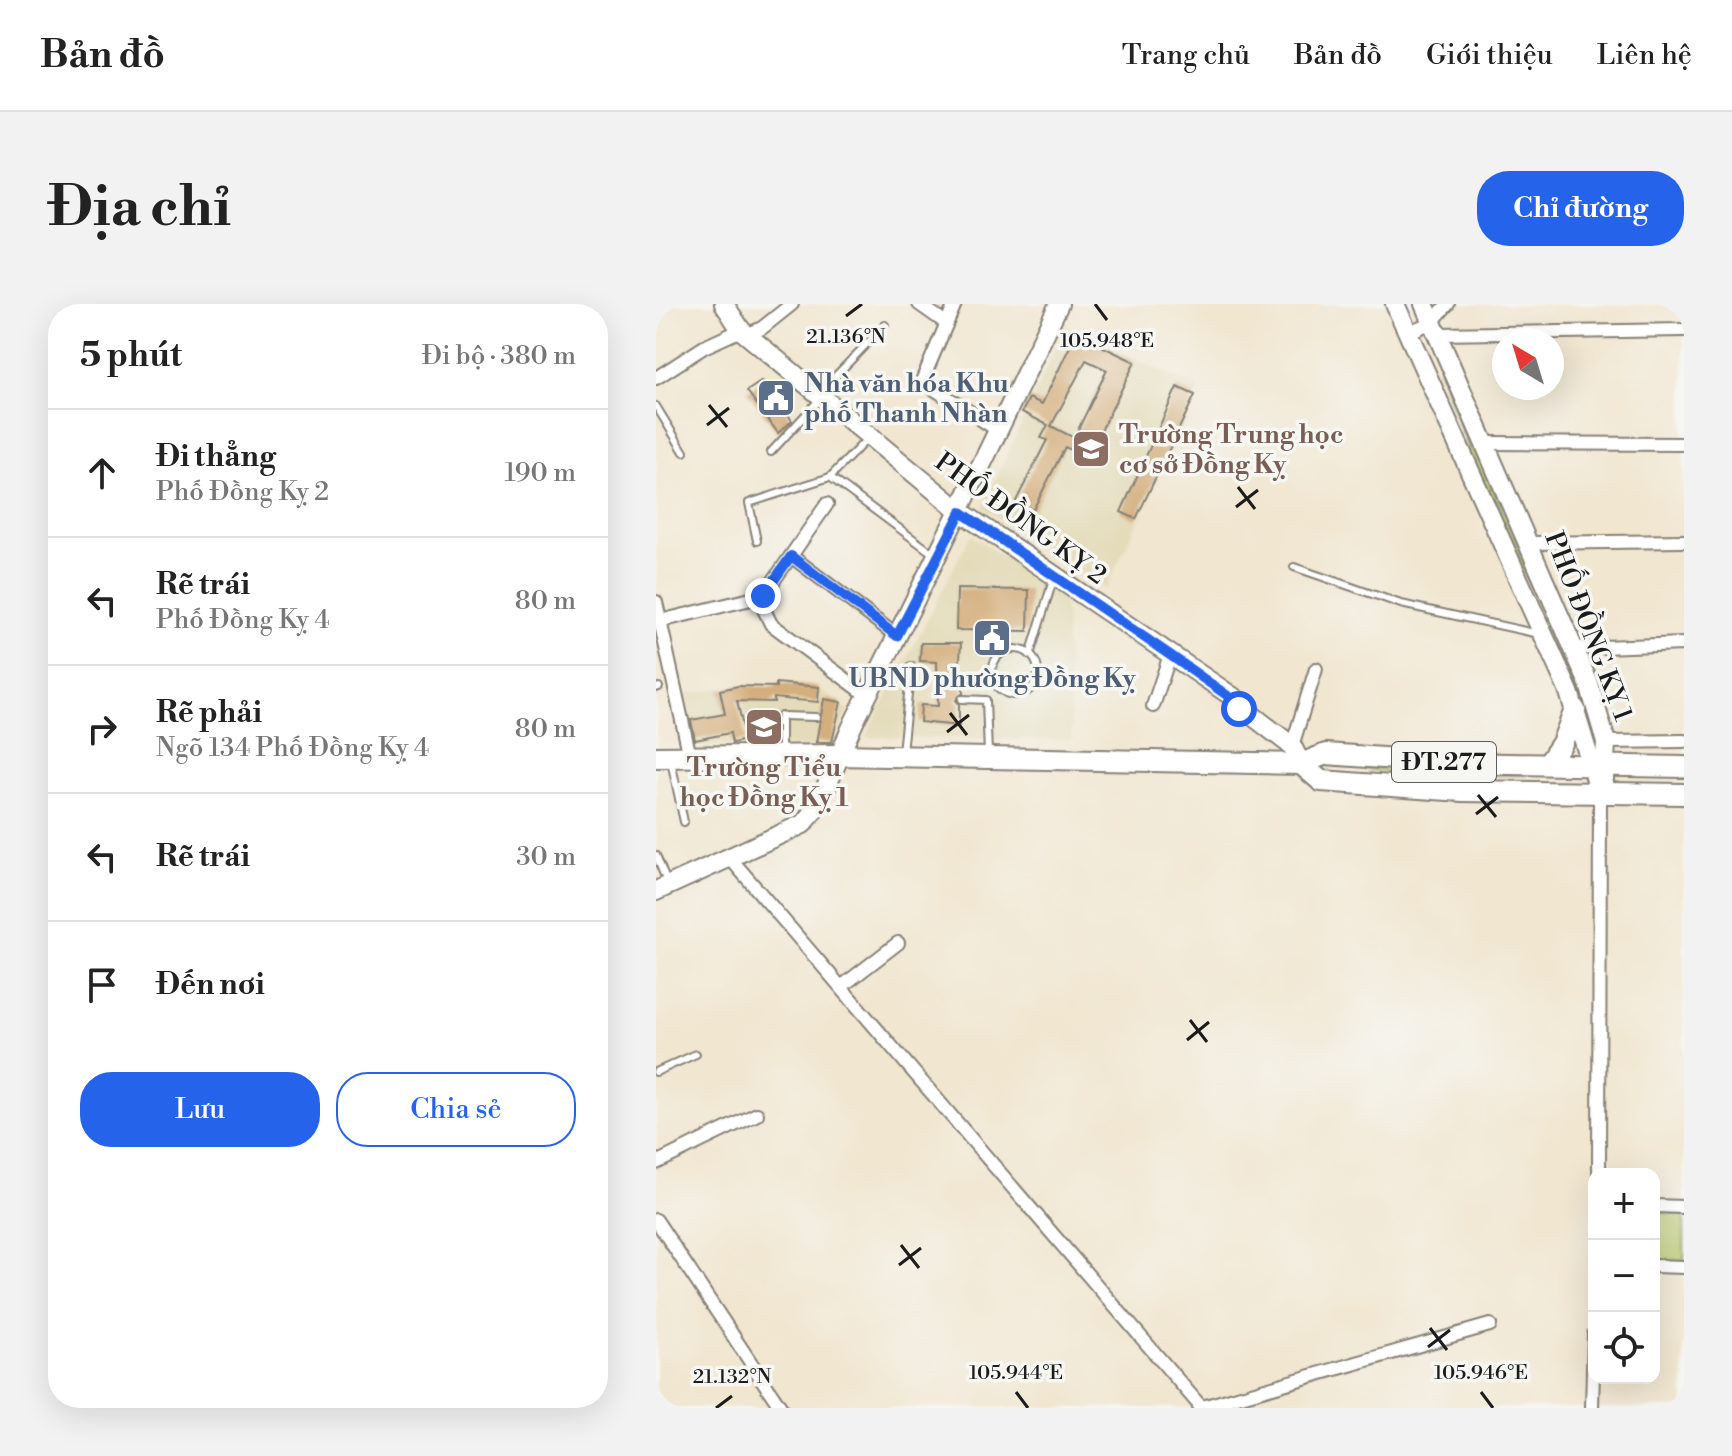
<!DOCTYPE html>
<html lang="vi">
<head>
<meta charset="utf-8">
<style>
	body { margin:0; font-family:"Libre Bodoni",serif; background:#f2f2f2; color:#222 }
	.controls { position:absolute; right:24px; bottom:24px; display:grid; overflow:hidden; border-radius:16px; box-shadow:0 8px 32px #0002 }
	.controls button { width:72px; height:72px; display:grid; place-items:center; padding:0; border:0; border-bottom:2px solid #e0e0e0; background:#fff; color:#222; font:40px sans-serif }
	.compass { position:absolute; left:836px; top:24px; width:72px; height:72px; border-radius:50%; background:#fff; box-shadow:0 8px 32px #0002; rotate:322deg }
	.stop { position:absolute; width:24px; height:24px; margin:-18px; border:6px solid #2563eb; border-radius:50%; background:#fff }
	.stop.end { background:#2563eb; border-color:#fff; box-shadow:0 2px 8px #0008 }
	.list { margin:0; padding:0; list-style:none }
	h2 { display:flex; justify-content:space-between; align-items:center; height:104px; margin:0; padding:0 32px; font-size:34px }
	h2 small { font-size:26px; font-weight:400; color:#767676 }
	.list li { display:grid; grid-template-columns:52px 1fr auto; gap:24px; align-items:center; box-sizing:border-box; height:128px; padding:0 32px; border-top:2px solid #e0e0e0 }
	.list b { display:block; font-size:30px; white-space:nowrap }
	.list p { margin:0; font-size:26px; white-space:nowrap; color:#767676 }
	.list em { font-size:26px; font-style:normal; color:#767676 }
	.actions { display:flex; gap:16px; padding:24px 32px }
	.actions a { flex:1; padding:18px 0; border:2px solid #2563eb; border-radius:32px; text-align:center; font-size:28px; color:#2563eb }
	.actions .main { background:#2563eb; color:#fff }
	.icon { flex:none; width:44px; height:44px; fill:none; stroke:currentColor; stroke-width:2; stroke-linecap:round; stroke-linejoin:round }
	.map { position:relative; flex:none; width:1028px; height:1104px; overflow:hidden; border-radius:32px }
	header { display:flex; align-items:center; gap:48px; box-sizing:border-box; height:112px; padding:0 40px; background:#fff; border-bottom:2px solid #e0e0e0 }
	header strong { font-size:38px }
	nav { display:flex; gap:44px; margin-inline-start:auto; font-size:28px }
	.intro { display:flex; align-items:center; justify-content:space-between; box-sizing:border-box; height:192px; padding:0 48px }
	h1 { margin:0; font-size:56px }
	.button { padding:20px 36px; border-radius:32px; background:#2563eb; color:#fff; font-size:28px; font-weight:700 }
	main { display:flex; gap:48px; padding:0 48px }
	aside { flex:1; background:#fff; border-radius:32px; box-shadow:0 8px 32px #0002 }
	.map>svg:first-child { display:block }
	.built { fill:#e4dbba }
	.green { fill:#b9c86b; stroke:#6a7244; stroke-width:2 }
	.building { fill:#d4ae7d; fill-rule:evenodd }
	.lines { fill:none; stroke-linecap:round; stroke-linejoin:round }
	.lane-casing { stroke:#868176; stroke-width:10 }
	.street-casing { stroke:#868176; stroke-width:16 }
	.secondary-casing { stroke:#868176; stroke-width:22 }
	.primary-casing { stroke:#868176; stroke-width:24 }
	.lane { stroke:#fff; stroke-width:6 }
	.street { stroke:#fff; stroke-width:12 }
	.secondary { stroke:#fff; stroke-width:18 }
	.primary { stroke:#fff; stroke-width:20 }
	.route { stroke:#2563eb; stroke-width:10 }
	.ticks { fill:none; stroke:#1c1c1c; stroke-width:3 }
	.labels { text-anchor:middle; stroke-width:7; stroke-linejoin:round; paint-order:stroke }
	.shield { fill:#f6f6f2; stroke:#5d5d5c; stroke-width:2 }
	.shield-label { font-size:24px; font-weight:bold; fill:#1c1c1c }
	.service-label { font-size:26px; font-weight:bold; fill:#4e5e75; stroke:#f6f6f2; text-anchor:start }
	.education-label { font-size:26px; font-weight:bold; fill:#785e54; stroke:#f6f6f2; text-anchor:start }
	.street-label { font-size:26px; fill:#1c1c1c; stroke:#f6f6f2 }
	.ticks-label { font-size:20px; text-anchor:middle; fill:#1c1c1c; stroke:#f6f6f2; stroke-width:7; stroke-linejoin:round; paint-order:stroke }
</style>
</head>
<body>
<header>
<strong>Bản đồ</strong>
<nav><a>Trang chủ</a><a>Bản đồ</a><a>Giới thiệu</a><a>Liên hệ</a></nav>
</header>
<div class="intro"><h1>Địa chỉ</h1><a class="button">Chỉ đường</a></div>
<main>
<aside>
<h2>5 phút<small>Đi bộ · 380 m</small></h2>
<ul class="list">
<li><svg class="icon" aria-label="ahead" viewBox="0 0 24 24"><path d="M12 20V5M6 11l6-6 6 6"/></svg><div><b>Đi thẳng</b><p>Phố Đồng Kỵ 2</p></div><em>190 m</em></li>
<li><svg class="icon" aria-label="left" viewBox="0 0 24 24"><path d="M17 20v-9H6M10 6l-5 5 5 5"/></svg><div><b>Rẽ trái</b><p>Phố Đồng Kỵ 4</p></div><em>80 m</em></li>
<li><svg class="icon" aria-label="right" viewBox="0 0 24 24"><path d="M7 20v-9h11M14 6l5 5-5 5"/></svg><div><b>Rẽ phải</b><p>Ngõ 134 Phố Đồng Kỵ 4</p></div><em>80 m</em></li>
<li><svg class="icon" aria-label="left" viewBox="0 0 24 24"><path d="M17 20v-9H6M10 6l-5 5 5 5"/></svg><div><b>Rẽ trái</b></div><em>30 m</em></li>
<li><svg class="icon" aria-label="arrive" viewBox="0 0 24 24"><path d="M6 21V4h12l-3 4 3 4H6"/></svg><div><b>Đến nơi</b></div></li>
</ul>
<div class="actions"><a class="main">Lưu</a><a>Chia sẻ</a></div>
</aside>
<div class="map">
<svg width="1028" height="1104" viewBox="0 0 1028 1104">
	<rect width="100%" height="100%" fill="#f6f6f2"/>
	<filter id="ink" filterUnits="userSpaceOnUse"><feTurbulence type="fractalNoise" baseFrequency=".0125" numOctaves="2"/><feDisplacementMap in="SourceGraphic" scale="16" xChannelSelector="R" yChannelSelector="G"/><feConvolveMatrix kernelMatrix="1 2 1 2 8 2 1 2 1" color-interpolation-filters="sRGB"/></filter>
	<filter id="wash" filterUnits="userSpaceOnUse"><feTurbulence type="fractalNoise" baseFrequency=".006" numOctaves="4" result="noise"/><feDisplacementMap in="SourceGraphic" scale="32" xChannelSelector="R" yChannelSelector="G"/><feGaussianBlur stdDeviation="1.8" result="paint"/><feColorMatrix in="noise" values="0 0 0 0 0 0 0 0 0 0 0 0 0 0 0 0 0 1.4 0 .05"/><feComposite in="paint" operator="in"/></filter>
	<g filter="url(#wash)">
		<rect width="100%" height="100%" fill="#f1e6d0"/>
		<g class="built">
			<polygon points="410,21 543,85 450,285 327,204"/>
			<polygon points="315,231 408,293 416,436 210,433"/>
			<polygon points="85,381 162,384 192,406 176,444 91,440 34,444 24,391"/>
		</g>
		<g class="green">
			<polygon points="783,65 787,68 927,390 922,386 814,149"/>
			<polygon points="667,457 871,469 871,471 749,470 668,460"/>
			<polygon points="998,909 1028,909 1028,957 998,956"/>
		</g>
		<g id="blocks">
			<g class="building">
				<path d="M420,30L479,58L436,145L440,147L436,156L409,143L377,206L360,197L391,136L385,134L392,121L366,108L373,94L386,100ZM430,56L451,66L418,134L395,122Z"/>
				<polygon points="106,77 118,92 120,90 136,117 122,129 91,87"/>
				<polygon points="521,83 539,91 480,215 465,208"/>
				<polygon points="301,285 373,286 372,327 300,326"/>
				<polygon points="265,339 305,339 303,371 307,371 307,389 300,396 303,400 303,422 264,418 265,401 282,402 281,358 264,357"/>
				<polygon points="120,379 163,383 162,398 118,394 118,398 81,397 90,436 76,439 74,429 39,436 35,416 69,410 64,386 82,382 120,383"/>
				<polygon points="168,395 185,398 176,438 160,438"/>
			</g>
		</g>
	</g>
	<g filter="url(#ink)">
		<use href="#blocks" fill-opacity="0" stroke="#868176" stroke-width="2"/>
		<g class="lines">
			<defs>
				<g id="lane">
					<polyline points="163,89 229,21"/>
					<polyline points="0,102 28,148"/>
					<polyline points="115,148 164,95"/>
					<polyline points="174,173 279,251"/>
					<polyline points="101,237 93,199 174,173 211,135"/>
					<polyline points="638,263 745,300 883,330"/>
					<circle cx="359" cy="368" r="23"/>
					<polyline points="374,351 398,273"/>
					<polyline points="0,384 3,383"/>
					<polyline points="306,395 330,396 332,450"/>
					<polyline points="99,418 125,419"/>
					<polyline points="125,448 125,412 160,413"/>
					<polyline points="246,448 255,362"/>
					<polyline points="15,457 28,518"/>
					<polyline points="0,551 12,581"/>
					<polyline points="0,768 40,750"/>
				</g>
				<g id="street">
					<polyline points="263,0 290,19"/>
					<polyline points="299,0 266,77 343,127"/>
					<polyline points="751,29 776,18 792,0"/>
					<polyline points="93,30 106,24 136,0"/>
					<polyline points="781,30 1028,26"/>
					<polyline points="0,74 48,43 85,26"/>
					<polyline points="828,139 1028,140"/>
					<polyline points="874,239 1028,237"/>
					<polyline points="135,252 241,332"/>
					<polyline points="102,293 115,320 211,391"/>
					<polyline points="0,298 34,453"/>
					<polyline points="4,317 107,292 171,200"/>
					<polyline points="918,344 1028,340"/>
					<polyline points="497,402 514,351"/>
					<polyline points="950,438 1028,437"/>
					<polyline points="636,442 660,365"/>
					<polyline points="74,554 545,1103"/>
					<polyline points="185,683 242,639"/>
					<polyline points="0,859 101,810"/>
					<polyline points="943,870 944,489"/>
					<polyline points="998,902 1028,903"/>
					<polyline points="0,916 125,1104"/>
					<polyline points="998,962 1028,963"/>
					<polyline points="543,1104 834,1021"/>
					<polyline points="936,1104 938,1029"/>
				</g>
				<g id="secondary">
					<polyline points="68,0 85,26 305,208 580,395 588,405 636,442 645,460"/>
					<polyline points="739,0 913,388 944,489"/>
					<polyline points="768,0 933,380 950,438 948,475"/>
					<path d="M0,587L147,520C169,498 185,443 201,412C270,275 337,138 403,0"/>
				</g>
				<g id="primary">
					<polyline points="0,453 181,451 645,460 670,450 798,459 1028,463"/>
					<polyline points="645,460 665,477 806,487 1028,490"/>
					<polyline points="892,460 906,439 919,406"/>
				</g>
			</defs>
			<use href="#lane" class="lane-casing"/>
			<use href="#street" class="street-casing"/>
			<use href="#secondary" class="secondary-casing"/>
			<use href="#primary" class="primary-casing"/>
			<use href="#lane" class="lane"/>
			<use href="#street" class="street"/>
			<use href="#secondary" class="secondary"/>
			<use href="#primary" class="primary"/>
		</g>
	</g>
	<g class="lines" filter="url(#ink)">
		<polyline class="route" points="107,292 135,252 241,332 305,208 514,351 572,392 583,405"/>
	</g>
	<path class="ticks" d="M439,0L451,16M190,12L206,0M53,101L71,123M51,121L73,104M582,183L599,205M580,203L602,186M294,409L311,431M291,428L313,411M822,491L840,513M820,510L842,493M534,716L551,738M531,736L553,718M245,941L263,964M243,961L265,944M774,1024L791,1046M772,1043L794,1026M360,1088L372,1104M825,1088L837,1104M60,1104L76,1092"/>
	<defs>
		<symbol id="civic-square" viewBox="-11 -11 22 22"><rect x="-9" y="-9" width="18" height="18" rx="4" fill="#5c6f8a" stroke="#f6f6f2"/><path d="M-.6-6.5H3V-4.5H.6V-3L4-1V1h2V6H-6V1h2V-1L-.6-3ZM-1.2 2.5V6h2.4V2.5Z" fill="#fff"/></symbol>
		<symbol id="school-square" viewBox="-11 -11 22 22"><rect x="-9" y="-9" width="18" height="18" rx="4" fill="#8d6e63" stroke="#f6f6f2"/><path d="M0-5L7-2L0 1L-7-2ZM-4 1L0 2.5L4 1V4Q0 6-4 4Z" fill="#fff"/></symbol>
	</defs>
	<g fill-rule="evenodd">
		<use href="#civic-square" x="98" y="72" width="44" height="44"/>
		<use href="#school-square" x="413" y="123" width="44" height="44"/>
		<use href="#civic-square" x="314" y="312" width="44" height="44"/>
		<use href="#school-square" x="86" y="401" width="44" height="44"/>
	</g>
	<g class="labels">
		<rect class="shield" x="736" y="438" width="104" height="40" rx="6"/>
		<g class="shield-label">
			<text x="788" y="466">ĐT.277</text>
		</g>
		<g class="service-label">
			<text x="148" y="88">Nhà văn hóa Khu<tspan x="148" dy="30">phố Thanh Nhàn</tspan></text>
			<text x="336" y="383" text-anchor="middle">UBND phường Đồng Kỵ</text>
		</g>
		<g class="education-label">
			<text x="463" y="139">Trường Trung học<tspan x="463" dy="30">cơ sở Đồng Kỵ</tspan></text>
			<text x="108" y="472" text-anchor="middle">Trường Tiểu<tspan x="108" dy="30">học Đồng Kỵ 1</tspan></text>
		</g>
		<g class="street-label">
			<text transform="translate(365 214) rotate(36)" y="9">PHỐ ĐỒNG KỴ 2</text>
			<text transform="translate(933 322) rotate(69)" y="9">PHỐ ĐỒNG KỴ 1</text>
		</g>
	</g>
	<g class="ticks-label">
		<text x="190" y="39">21.136°N</text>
		<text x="451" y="43">105.948°E</text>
		<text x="360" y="1075">105.944°E</text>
		<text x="825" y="1075">105.946°E</text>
		<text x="76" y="1079">21.132°N</text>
	</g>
</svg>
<div class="controls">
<button>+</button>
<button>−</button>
<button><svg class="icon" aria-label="locate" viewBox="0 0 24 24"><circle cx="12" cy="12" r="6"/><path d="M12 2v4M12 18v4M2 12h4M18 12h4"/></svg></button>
</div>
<svg class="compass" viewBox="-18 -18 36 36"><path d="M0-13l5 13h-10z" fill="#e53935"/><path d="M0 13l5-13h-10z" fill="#767676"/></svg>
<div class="stop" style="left:583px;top:405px"></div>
<div class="stop end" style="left:107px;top:292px"></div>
</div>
</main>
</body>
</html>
